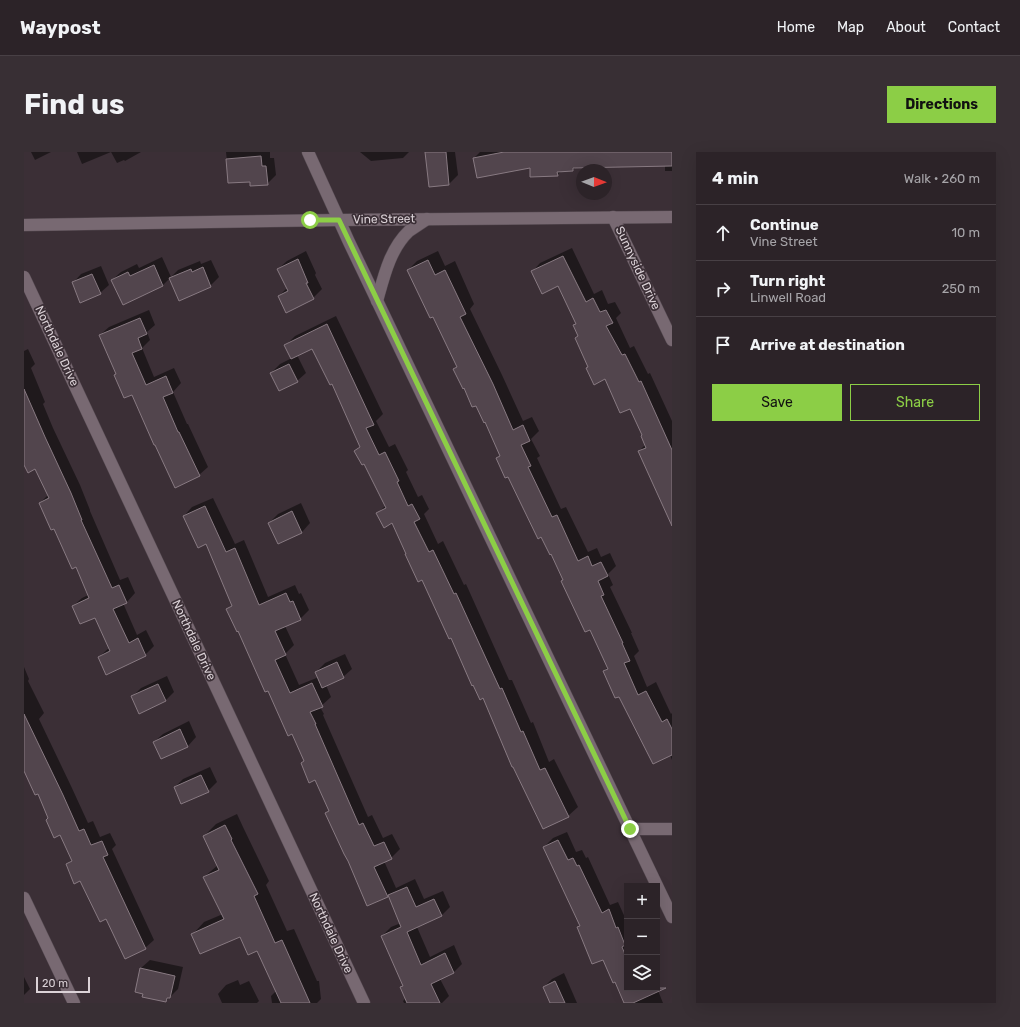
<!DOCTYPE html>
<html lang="en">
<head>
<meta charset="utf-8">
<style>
	body { margin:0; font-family:Rubik,sans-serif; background:#382f34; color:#f1f3f6 }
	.controls { position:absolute; right:12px; bottom:12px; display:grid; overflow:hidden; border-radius:0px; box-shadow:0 4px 16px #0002 }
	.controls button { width:36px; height:36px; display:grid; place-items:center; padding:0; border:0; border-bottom:1px solid #484045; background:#2c2328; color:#f1f3f6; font:20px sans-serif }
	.compass { position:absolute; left:552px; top:12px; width:36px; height:36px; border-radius:50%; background:#2c2328; box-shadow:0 4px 16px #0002; rotate:91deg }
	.scale { position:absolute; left:12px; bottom:10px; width:54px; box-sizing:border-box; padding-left:4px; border:2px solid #dbd2d7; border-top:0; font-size:11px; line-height:14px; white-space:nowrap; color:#dbd2d7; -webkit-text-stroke:3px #3b2f36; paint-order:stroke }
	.stop { position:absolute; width:12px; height:12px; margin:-9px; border:3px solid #8cce46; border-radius:50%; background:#fff }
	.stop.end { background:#8cce46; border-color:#fff; box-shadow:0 1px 4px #0008 }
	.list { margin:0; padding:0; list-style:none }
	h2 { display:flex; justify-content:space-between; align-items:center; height:52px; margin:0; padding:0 16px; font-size:17px }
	h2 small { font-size:13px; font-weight:400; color:#a6a4a8 }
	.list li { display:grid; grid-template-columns:26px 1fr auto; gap:12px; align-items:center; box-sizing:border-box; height:56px; padding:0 16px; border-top:1px solid #484045 }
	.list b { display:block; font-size:15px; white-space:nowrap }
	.list p { margin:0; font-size:13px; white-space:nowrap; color:#a6a4a8 }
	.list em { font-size:13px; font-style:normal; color:#a6a4a8 }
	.actions { display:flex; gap:8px; padding:12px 16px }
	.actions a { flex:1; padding:9px 0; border:1px solid #8cce46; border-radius:0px; text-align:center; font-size:14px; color:#8cce46 }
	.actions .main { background:#8cce46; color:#111 }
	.icon { flex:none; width:22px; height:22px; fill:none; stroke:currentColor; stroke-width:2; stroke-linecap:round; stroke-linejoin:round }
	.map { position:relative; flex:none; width:648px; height:851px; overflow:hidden; border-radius:0px }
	header { display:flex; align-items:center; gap:24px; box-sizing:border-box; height:56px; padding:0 20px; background:#2c2328; border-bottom:1px solid #484045 }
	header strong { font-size:19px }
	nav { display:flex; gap:22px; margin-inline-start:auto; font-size:14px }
	.intro { display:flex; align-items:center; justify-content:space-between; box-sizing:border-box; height:96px; padding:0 24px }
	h1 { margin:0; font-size:28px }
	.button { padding:10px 18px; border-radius:0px; background:#8cce46; color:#111; font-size:14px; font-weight:700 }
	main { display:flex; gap:24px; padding:0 24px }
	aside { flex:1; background:#2c2328; border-radius:0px; box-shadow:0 4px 16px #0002 }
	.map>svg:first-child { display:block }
	.shadow { fill:#0007 }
	.building { fill:#52454d; stroke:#887a82 }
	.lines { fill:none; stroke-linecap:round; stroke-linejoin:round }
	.minor-casing { stroke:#564b52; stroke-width:13 }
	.tertiary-casing { stroke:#564b52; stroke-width:13 }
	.secondary-casing { stroke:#564b52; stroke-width:13 }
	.minor { stroke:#786972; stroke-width:12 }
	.tertiary { stroke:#786972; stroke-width:12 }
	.secondary { stroke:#786972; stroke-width:12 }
	.route { stroke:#8cce46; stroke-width:5 }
	.labels { text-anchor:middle; stroke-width:3.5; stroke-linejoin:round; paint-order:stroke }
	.street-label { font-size:12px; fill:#dbd2d7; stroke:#3b2f36 }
</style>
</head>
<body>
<header>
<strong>Waypost</strong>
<nav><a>Home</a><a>Map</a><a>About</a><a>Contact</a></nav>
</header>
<div class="intro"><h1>Find us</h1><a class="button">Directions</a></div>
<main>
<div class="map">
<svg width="648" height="851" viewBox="0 0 648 851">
	<rect width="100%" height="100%" fill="#3b2f36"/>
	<g class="shadow">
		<polygon points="7,0 27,0 11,8"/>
		<polygon points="53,0 87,0 58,12"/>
		<polygon points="87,0 117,0 101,9 100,8 93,11"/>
		<polygon points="202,0 246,0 246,6 250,6 252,23 243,32 227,29 205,30"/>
		<polygon points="336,0 385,0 379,6 347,9"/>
		<polygon points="402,0 431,0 434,23 425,32"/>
		<polygon points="456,0 648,0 648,19 641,19 641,14 552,15 549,18 538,19 533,23 507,15 450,6"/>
		<polygon points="548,96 570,142 578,138 584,152 591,150 597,161 592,166 606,196 610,194 624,222 626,221 648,269 648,361 642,360 634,343 634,342 615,299 622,292 619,283 607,256 582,226 565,214 555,183 551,173 553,171 534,133 508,120 516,111"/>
		<polygon points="282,99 292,121 291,123 298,137 289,146 255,144 263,136 254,117 263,109"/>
		<polygon points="414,99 421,114 431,109 450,152 446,157 478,223 499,269 508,265 515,279 507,287 516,304 513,306 537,357 542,355 564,400 573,396 577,405 586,401 592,414 584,422 589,433 586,435 608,481 607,481 615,499 610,504 623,535 632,530 647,562 648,561 648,608 646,603 595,543 580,519 584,515 566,477 518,384 485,324 473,306 477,302 453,252 440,235 430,217 433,214 410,164 384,118 393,109"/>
		<polygon points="138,105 147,125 154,118 176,109 177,112 187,108 195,125 186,134 146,126 139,133 99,151 88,128 97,120 113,112 115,116"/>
		<polygon points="77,114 85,133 76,141 49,131 57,122"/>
		<polygon points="125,158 131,173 123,180 126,188 118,196 130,225 150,216 157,231 149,240 163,272 164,272 184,315 175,323 93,222 76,183 85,175"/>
		<polygon points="312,164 359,262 352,269 365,295 371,292 384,318 382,320 394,345 398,343 405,357 400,362 414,392 419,389 440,433 442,432 485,528 488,528 507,571 509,570 525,610 530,607 554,655 544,664 460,545 427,485 399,427 368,370 354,361 362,353 340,311 331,299 337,293 308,231 288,195 273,203 282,221 273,229 247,221 256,212 268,206 262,193 271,184"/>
		<polygon points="4,197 11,212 7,216 21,250 19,252 29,276 56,333 66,358 66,359 96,428 104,425 111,441 103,450 99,451 113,483 122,478 130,494 121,503 75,505 85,496 71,465 49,454 58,446 64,443 52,414 16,351 24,343 12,316 0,308 0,199"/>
		<polygon points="189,346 211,392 220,388 244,445 271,433 275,442 277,441 285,458 276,467 261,474 270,493 261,502 275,533 295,525 292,520 301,511 321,502 328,517 319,525 302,533 307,545 296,555 300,562 299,563 344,665 348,663 359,686 368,682 376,697 367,706 360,709 372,736 391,727 400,747 419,739 426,755 417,764 393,775 406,805 430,793 438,812 430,820 416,827 425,844 418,851 380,851 379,849 382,846 377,836 380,833 358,784 367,775 377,771 364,743 363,744 302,661 305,658 291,627 278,611 280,608 269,581 244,537 204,457 209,452 182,391 160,364 168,355"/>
		<polygon points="277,351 286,371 278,380 255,390 245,371 254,362"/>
		<polygon points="0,515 5,527 4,529 20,561 15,567 47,634 64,671 69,669 76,685 86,681 92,693 88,697 130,788 121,796 83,766 57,728 43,713 48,707 36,682 25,665 14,640 0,616"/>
		<polygon points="143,524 150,540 142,548 108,545 117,536"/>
		<polygon points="165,569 172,585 164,594 137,606 130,590 139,582"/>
		<polygon points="186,615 193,630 184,639 151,635 159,627"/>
		<polygon points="213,662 219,675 245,729 242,733 263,779 270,777 293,829 295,829 297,847 293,851 248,851 247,844 252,839 234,798 217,784 169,782 180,770 199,762 180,725 194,713 180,684 192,672"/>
		<polygon points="543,680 552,700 558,698 562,706 564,705 586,753 594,750 603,770 603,836 633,836 639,851 601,851 591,829 579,807 554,775 556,773 520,695 529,686"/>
		<polygon points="126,808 159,815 154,837 142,849 120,841 117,816"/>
		<polygon points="540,821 553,851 527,851 520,835 528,827"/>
		<polygon points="0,825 6,837 0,843"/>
		<polygon points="214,828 216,833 225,829 235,849 233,851 198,851 194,842 202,833"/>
	</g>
	<g class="building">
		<polygon points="401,0 422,0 425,33 405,35"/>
		<polygon points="480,0 648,0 648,14 549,16 549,19 533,20 534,24 506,25 506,16 453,26 449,6"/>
		<polygon points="237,4 238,14 242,14 244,33 226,34 226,30 204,31 202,7"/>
		<polygon points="539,104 562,150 569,146 576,160 582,158 589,171 582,174 598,203 601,202 615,230 617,229 648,298 648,374 614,299 622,296 617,284 618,283 606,257 596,261 581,227 570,233 562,216 564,215 551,186 554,184 549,173 552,172 534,134 518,142 507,119"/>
		<polygon points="274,107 284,131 282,131 290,147 262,161 254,144 264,139 253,117"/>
		<polygon points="404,108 411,123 421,118 442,162 436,165 469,232 489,278 499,273 506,289 497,293 507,314 504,315 528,365 533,363 554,409 564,404 568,414 577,410 584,424 574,429 580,443 577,444 599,491 598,491 606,509 600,511 614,543 622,539 638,570 643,567 648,577 648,603 629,612 595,545 591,546 579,519 584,517 566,478 561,480 537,429 539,428 527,402 526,403 517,385 514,387 484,325 481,326 472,306 476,304 461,270 460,271 452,254 448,255 440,236 439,237 429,217 433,215 409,165 406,166 383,118"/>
		<polygon points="130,113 139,134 99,153 87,128 104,120 106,124"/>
		<polygon points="179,115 187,135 155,149 145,126 167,117 168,120"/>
		<polygon points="68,122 77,142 56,151 48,130"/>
		<polygon points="116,166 123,182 114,186 118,197 108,201 122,233 142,224 149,241 139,245 154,280 155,280 176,324 151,336 131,293 130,293 108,243 100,246 90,223 92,222 75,183"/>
		<polygon points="303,172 350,273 342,276 355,303 361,300 375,329 373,330 384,354 388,352 396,367 390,370 405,400 409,398 430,442 432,441 476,537 478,536 497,580 499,579 516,618 521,616 545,665 519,677 489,615 488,615 459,546 456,548 449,533 448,534 427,486 425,487 398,428 394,430 381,402 382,402 368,371 360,376 352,361 362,356 340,312 338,313 330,299 336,295 308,232 306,233 288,197 267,207 260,193"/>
		<polygon points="265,212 274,230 255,239 246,221"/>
		<polygon points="0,237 21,285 47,341 58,368 57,368 88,436 95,433 103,451 89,457 105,491 114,486 122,504 82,523 74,505 86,499 71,466 56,472 48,454 65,446 52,415 48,417 30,377 27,378 15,351 25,346 11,317 4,321 0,313"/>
		<polygon points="181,354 202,400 211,396 235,453 262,441 266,450 269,449 277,468 251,479 262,503 251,508 266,541 288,531 299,555 286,560 292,572 291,572 335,673 339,671 350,694 360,690 368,707 350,715 364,745 343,754 324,709 320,702 301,661 305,659 291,628 285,631 277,611 280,609 268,582 264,584 244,539 241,540 214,479 213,480 202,457 208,454 182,392 174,396 159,364"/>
		<polygon points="268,359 278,381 254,392 244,371"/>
		<polygon points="313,510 320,526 298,536 291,520"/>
		<polygon points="134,532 142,549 115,562 107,544"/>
		<polygon points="0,562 39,643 55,679 60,677 67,693 78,689 84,703 79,705 122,797 101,807 82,767 76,770 56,729 50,732 42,712 48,709 36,683 30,686 22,668 24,666 14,642 11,643 0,619"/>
		<polygon points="156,577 164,595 137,607 129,590"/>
		<polygon points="177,623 185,640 157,652 150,635"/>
		<polygon points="201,673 208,687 207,688 234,742 230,744 251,791 258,788 286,851 257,851 233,799 224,803 216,785 176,802 167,782 200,767 179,725 195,718 179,684"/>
		<polygon points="534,688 544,708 549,706 553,714 555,713 578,761 585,757 592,776 594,775 601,793 598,795 603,807 603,836 642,836 609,851 600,851 591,830 589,831 579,808 568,812 553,775 556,774 519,695"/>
		<polygon points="383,735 392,755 410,747 418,764 383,780 397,813 421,801 430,821 407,832 416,851 383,851 376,835 379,834 357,784 377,775 364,743"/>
		<polygon points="116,816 151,824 146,846 143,846 142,850 118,845 119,842 111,840"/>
		<polygon points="531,829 541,851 526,851 519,835"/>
	</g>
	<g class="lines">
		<defs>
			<g id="minor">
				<polyline points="589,65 648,188"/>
				<polyline points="0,125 340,851"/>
				<polyline points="606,677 648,677"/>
				<polyline points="0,746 50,851"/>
			</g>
			<polyline id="tertiary" points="0,73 315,68 648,65"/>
			<g id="secondary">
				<polyline points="284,0 325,90 648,765"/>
				<path d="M353,149C360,124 366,97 385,79C391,75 397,71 403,67"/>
			</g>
		</defs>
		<use href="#minor" class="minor-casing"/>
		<use href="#tertiary" class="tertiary-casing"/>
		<use href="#secondary" class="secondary-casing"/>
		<use href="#minor" class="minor"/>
		<use href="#tertiary" class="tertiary"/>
		<use href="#secondary" class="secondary"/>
	</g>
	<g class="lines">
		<polyline class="route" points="286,68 315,68 606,677"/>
	</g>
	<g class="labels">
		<g class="street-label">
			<text transform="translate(360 67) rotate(-1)" y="4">Vine Street</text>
			<text transform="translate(614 116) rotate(65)" y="4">Sunnyside Drive</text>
			<text transform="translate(33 194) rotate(65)" y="4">Northdale Drive</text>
			<text transform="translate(170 488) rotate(65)" y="4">Northdale Drive</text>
			<text transform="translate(307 781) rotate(65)" y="4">Northdale Drive</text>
		</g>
	</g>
</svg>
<div class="controls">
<button>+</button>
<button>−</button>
<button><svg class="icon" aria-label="layers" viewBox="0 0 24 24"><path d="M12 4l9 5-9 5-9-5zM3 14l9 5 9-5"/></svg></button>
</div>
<svg class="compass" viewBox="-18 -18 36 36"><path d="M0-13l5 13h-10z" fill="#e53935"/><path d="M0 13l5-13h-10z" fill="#a6a4a8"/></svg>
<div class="scale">20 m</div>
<div class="stop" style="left:286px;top:68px"></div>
<div class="stop end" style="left:606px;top:677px"></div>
</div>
<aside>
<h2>4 min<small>Walk · 260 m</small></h2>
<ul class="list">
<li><svg class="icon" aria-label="ahead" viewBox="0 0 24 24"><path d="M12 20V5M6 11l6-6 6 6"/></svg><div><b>Continue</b><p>Vine Street</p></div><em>10 m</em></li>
<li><svg class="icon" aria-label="right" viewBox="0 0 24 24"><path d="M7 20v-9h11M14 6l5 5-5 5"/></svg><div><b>Turn right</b><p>Linwell Road</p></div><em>250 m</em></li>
<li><svg class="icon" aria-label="arrive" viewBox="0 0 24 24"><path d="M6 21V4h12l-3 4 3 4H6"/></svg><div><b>Arrive at destination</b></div></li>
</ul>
<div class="actions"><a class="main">Save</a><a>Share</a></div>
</aside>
</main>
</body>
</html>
